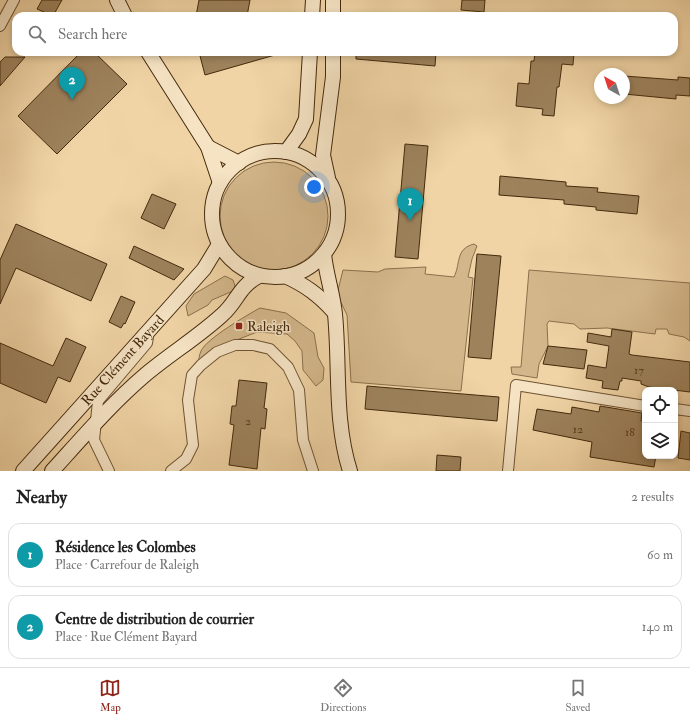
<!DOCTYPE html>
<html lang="en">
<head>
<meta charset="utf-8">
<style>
	body { margin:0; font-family:"IM FELL Double Pica",serif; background:#f2f2f2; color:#222 }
	.controls { position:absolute; right:12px; bottom:12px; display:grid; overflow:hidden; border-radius:8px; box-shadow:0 2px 6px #0003 }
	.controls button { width:36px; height:36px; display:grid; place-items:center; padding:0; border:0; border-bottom:1px solid #e0e0e0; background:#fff; color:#222; font:20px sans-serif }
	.compass { position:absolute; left:594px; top:68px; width:36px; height:36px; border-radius:50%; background:#fff; box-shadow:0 2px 6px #0003; rotate:321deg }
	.you { position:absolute; left:314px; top:187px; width:14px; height:14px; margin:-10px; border:3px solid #fff; border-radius:50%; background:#1a73e8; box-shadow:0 0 0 6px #1a73e833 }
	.badge { display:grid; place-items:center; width:26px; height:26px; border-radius:50%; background:#8f2418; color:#fff; font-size:13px; font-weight:700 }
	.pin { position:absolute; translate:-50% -33px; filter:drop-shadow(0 1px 2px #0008) }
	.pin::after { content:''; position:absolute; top:21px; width:14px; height:12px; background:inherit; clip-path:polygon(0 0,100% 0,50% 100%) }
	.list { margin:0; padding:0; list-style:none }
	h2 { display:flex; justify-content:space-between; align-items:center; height:52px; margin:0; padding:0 16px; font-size:17px }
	h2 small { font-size:13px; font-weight:400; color:#767676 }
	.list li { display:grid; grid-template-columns:26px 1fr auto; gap:12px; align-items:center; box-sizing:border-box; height:64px; margin:0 8px 8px; padding:0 8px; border:1px solid #e0e0e0; border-radius:12px }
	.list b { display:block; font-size:15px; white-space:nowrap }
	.list p { margin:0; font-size:13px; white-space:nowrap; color:#767676 }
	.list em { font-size:13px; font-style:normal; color:#767676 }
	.icon { flex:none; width:22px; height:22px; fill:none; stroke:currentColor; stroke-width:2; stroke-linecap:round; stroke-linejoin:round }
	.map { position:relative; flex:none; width:690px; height:471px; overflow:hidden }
	.search { position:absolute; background:#fff; box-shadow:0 2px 6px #0003; left:12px; right:12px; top:12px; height:44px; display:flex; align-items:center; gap:10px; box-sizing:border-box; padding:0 14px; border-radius:12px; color:#767676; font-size:15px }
	.sheet { height:196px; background:#fff }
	nav { display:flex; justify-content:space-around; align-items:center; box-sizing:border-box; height:56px; border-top:1px solid #e0e0e0; background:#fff; font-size:11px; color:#767676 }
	nav a { display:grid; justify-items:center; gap:2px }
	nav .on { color:#8f2418 }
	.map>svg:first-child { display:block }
	.green { fill:#d3b78b; stroke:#8c704c }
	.building { fill:#9d825c; stroke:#442a0d }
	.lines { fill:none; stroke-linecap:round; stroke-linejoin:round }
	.street-casing { stroke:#6f5433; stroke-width:12 }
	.secondary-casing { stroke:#442a0d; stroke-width:16 }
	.street { stroke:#f5e3c4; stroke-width:10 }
	.secondary { stroke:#f5e3c4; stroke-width:14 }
	.poi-dot { fill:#8f2418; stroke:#f5e3c4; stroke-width:1.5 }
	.labels { text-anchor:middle; stroke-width:3; stroke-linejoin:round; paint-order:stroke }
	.number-label { font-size:12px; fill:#5a4021 }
	.poi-label { font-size:14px; fill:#442a0d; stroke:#f5e3c4; text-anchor:start }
	.street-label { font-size:14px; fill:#442a0d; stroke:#f5e3c4 }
</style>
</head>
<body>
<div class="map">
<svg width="690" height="471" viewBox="0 0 690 471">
	<rect width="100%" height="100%" fill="#f0d4a5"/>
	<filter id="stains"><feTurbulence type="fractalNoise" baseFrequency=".005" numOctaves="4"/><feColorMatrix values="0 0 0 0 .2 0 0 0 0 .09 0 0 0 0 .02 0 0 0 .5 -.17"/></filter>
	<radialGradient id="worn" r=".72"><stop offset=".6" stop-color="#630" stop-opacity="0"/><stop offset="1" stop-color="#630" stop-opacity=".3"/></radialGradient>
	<g class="green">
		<circle cx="274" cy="216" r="54"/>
		<path d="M474,244L477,246L472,259L468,277L473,278L461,391L351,382L347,315L337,294L343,270L378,272L385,269L426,267L425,274L454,277C461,263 455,249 474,244Z"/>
		<polygon points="529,270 690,283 690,341 684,337 669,334 667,329 656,329 655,334 607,328 580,329 574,324 549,321 547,324 548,346 539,364 537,378 512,374 511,367 521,367"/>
		<polygon points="225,276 233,280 235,286 233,291 212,300 208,305 188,316 186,306 194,294"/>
		<path d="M260,308L286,313L314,333L318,357L324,368L323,380L316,386L303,370L302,351L295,341L287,334L257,332L224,345L198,364C199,360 199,355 201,351C206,339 247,315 260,308Z"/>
	</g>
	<g class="building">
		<polygon points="42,0 62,0 53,16 37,9"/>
		<polygon points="199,0 250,0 247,16 196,16"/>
		<polygon points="462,0 485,0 484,12 461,10"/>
		<polygon points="81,52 94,52 127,84 57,154 18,116"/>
		<polygon points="199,52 275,52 275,55 205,75"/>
		<polygon points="356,52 436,52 435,66 356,59"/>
		<polygon points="535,52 574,52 573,65 562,64 559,87 557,87 554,116 542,115 543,109 516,106 518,83 529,84 531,61 534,61"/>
		<polygon points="5,57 25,57 0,86 0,62"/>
		<polygon points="624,76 678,80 678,77 690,78 690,96 676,95 676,99 624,94"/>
		<polygon points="405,144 428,146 418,259 395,257"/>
		<polygon points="500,176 566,182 566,186 598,188 597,192 639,196 637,214 596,210 596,207 564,204 564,200 499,195"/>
		<polygon points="152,194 176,204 164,229 141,218"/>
		<polygon points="16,224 107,264 91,301 16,268 0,304 0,260"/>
		<polygon points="134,246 184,269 174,280 129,258"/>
		<polygon points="477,254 501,256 491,359 468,357"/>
		<polygon points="121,296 135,302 125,324 124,323 121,328 109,322"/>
		<polygon points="612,329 632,332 629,354 632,355 690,362 690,392 649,387 641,384 641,381 622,378 622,381 620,381 618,390 602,388 603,381 586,378 588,365 606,368 609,346 587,342 588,333 611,337"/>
		<polygon points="66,338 86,347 70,382 58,377 46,403 0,383 0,343 53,366"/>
		<polygon points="548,346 587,350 584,369 543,364"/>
		<polygon points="239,380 267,383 264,408 267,409 265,429 261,428 257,469 229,465 234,425 230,424 232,406 236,406"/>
		<polygon points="367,386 499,397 497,421 365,409"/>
		<polygon points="600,406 642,413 641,421 645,422 645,456 656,456 654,467 590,457 592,442 533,430 537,409 571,414 572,407 599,412"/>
		<polygon points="681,431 690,433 690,460 678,458"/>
		<polygon points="437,455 461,457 460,471 436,471"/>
	</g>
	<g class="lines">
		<defs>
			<g id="street">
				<polyline points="0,26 14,0"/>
				<polyline points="675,409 690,411"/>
				<polyline points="109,471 94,440 98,401 147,343 149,331"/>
				<polyline points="171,471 186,459 193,445 188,400 192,375 201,365 217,352 235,345 253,345 270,349 288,367 299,390 303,440 313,471"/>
				<polyline points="508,471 516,385 645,406"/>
			</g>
			<g id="secondary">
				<polyline points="117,0 125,16"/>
				<polyline points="312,16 313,0"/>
				<polyline points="333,16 333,0"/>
				<polyline points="148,52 208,147 220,183"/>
				<polyline points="208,147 239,163"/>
				<circle cx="275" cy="214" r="63"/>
				<polyline points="286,152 299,134 306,119 310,52"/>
				<polyline points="328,178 323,155 333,77 333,52"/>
				<path d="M324,254C326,274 333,294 335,314C340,365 334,421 350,471"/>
				<path d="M285,276C305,285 319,295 334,312"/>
				<path id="s1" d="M23,471L204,269L218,246"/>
				<path d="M52,471C82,438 111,404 145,375C170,354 198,337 222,315C238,301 238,287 259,276"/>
			</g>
		</defs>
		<use href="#street" class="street-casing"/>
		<use href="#secondary" class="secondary-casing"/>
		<use href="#street" class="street"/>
		<use href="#secondary" class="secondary"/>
	</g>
	<rect class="poi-dot" x="235" y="322" width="8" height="8" rx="2"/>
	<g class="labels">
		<g class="number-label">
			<text x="639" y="374">17</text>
			<text x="248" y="425">2</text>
			<text x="578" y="433">12</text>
			<text x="630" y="436">18</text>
		</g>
		<g class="poi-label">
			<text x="247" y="331">Raleigh</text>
		</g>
		<g class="street-label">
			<text dy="5" stroke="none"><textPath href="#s1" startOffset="149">Rue Clément Bayard</textPath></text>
		</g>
	</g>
	<rect width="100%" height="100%" filter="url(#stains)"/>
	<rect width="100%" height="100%" fill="url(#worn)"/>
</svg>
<div class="controls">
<button><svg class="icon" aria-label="locate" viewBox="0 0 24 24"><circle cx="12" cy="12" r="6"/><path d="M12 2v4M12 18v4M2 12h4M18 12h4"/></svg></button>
<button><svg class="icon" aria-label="layers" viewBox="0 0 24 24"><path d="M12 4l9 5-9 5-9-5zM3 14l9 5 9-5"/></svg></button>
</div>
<svg class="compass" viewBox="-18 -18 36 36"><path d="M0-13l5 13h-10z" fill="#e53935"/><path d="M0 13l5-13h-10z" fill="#767676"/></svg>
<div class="you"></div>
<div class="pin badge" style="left:410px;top:221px;background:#0f9aa8">1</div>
<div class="pin badge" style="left:72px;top:100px;background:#0f9aa8">2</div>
<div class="search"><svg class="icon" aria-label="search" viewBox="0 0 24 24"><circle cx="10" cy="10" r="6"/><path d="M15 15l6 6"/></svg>Search here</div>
</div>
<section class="sheet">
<h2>Nearby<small>2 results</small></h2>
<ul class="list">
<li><span class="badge" style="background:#0f9aa8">1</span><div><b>Résidence les Colombes</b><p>Place · Carrefour de Raleigh</p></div><em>60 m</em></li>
<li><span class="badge" style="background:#0f9aa8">2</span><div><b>Centre de distribution de courrier</b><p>Place · Rue Clément Bayard</p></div><em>140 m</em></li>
</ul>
</section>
<nav>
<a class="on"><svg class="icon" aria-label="map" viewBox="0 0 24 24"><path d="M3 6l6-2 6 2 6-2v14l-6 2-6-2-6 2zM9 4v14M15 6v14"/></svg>Map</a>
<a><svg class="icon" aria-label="directions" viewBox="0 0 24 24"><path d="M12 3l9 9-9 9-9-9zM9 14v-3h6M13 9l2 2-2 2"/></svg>Directions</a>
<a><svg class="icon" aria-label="saved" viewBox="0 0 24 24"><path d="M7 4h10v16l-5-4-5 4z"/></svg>Saved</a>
</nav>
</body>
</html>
